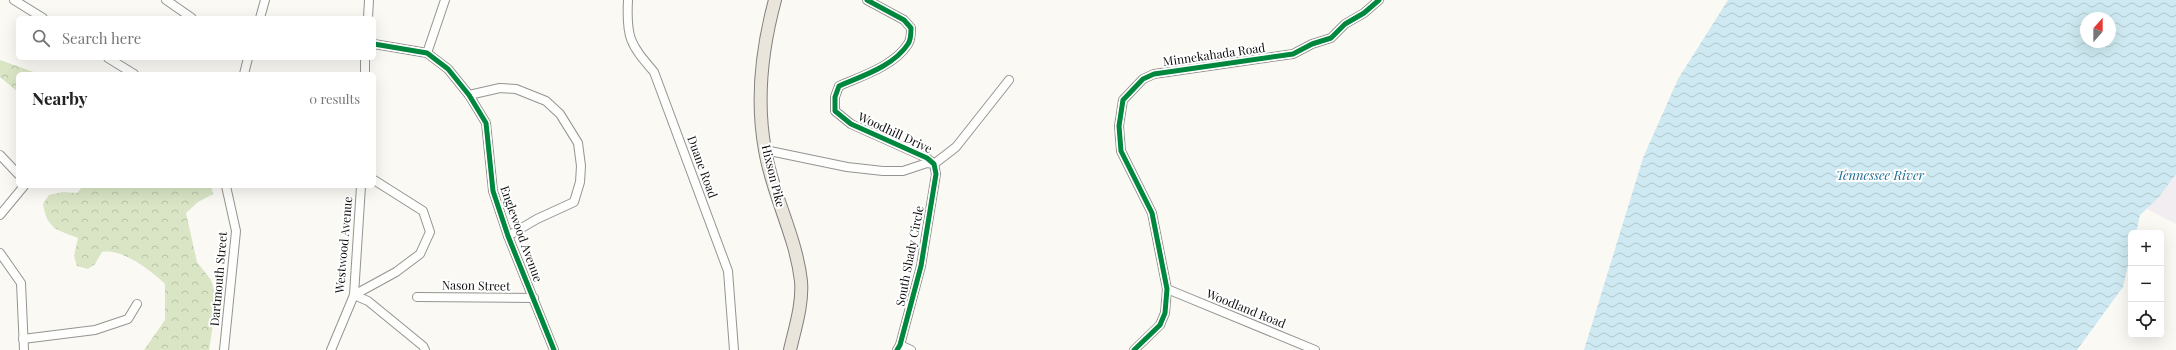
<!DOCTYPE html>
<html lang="en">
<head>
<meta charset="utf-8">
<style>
	body { margin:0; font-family:"Playfair Display",serif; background:#f2f2f2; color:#222 }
	.controls { position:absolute; right:12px; bottom:12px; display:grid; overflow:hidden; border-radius:6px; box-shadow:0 4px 16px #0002 }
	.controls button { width:36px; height:36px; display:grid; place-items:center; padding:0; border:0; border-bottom:1px solid #e0e0e0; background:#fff; color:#222; font:20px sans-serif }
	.compass { position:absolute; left:2080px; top:12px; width:36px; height:36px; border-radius:50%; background:#fff; box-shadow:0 4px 16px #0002; rotate:21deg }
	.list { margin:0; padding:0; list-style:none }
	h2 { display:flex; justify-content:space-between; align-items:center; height:52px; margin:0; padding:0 16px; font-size:17px }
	h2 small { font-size:13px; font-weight:400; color:#767676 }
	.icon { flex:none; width:22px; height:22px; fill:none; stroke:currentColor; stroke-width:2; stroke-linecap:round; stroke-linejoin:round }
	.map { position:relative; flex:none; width:2176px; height:350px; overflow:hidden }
	.search { position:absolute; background:#fff; box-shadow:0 4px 16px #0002; left:16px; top:16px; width:360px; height:44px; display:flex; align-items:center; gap:10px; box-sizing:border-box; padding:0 14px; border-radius:6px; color:#767676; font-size:15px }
	.panel { position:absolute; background:#fff; box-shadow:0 4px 16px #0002; left:16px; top:72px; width:360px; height:116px; border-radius:6px }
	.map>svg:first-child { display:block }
	.industrial { fill:#f2edf0 }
	.forest { fill:url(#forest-crowns) }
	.water { fill:url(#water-waves); fill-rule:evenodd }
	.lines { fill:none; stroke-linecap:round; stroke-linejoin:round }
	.street-casing { stroke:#959492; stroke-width:10 }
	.primary-casing { stroke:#82817f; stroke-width:14 }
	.street { stroke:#fefefd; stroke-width:8 }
	.primary { stroke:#eae5db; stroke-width:12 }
	.cycleway-casing { stroke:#fff; stroke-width:8 }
	.cycleway { stroke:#00873e; stroke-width:5 }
	.labels { text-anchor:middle; stroke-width:4; stroke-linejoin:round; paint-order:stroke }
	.street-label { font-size:12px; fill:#0e0e0e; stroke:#fff }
	.water-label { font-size:13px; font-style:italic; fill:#237094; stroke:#fff }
</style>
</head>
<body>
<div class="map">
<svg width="2176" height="350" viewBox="0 0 2176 350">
	<defs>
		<pattern id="forest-crowns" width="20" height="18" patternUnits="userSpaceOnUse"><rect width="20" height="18" fill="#d9e5c5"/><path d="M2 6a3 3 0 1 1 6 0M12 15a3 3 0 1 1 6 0" fill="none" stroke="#b9c3a8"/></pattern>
		<pattern id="water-waves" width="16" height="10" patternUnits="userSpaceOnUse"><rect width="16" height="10" fill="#cee9f1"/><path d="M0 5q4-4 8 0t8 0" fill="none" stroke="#b0c7cd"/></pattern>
	</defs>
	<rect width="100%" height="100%" fill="#fbf9f4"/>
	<polygon class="industrial" points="2176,174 2176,224 2147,209"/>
	<g class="forest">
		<polygon points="0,60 39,74 18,74 18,92 0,77"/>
		<path d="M83,186H211L213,194L198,202L186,213L197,262L211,280L217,299L209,350H144L165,320V284C152,271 122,248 102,252L95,264L88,269L77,266L74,256L78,238C57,230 47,229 43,204L49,195L63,192L77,193Z"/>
	</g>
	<path class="water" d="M1728,0H2176V174L2158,198L2140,215L2136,233H2131V252L2123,287L2077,350H1584L1643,158L1678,79ZM2086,18H2110V42H2086Z"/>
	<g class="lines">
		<defs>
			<g id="street">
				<polyline points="14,0 43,18"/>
				<polyline points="166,0 192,18"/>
				<path d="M628,0C626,38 630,44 654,72L728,271L734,350"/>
				<path d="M867,0L904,20L911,28C911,33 911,40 908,44C894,66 862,76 839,86L835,97V111L851,124L927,158L934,164L936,174L921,266L900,345L897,350"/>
				<polyline points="260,18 265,0"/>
				<polyline points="368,18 369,0"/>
				<polyline points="374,44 427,53 448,69 469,95 486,123 493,191 508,236 554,350"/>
				<polyline points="427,53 445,0"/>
				<polyline points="108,58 134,74"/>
				<polyline points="244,74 248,58"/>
				<polyline points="365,74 365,58"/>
				<polyline points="469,95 500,88 516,89 546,101 560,114 578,143 581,166 580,182 574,202 537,219 508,236"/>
				<polyline points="765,150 847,167 883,171 903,171 927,163 934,164 956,147 1009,80"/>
				<polyline points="0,155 18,174"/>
				<polyline points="0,215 24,186"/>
				<polyline points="0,253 21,283 24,350"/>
				<polyline points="1167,289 1315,350"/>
				<polyline points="354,295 396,272 420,254 430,232 423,211 374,180"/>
				<polyline points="354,295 368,301 423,346 425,350"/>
				<polyline points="417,297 534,298"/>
				<polyline points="23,339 95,330 128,319 137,304"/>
				<polyline points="900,345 911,350"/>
				<polyline points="224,350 236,231 226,186"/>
				<polyline points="331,350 354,295 361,186"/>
				<polyline points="1134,350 1160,325 1165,313 1167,289 1152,213 1121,151 1119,126 1123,100 1143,79 1154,74 1293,54 1312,44 1331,38 1345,24 1364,13 1379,0"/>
			</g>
			<path id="primary" d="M775,0C762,48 756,101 765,150C772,194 796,236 801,281C803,304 795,328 790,350"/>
		</defs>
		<use href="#street" class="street-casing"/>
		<use href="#primary" class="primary-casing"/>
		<use href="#street" class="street"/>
		<use href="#primary" class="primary"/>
		<defs>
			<g id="cycleway">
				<path d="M867,0L904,20L911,28C911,33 911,40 908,44C894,66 862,76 839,86L835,97V111L851,124L927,158L934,164L936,174L921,266L900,345L897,350"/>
				<polyline points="374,44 427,53 448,69 469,95 486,123 493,191 508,236 554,350"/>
				<polyline points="1134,350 1160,325 1165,313 1167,289 1152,213 1121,151 1119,126 1123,100 1143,79 1154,74 1293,54 1312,44 1331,38 1345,24 1364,13 1379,0"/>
			</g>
		</defs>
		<use href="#cycleway" class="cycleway-casing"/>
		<use href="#cycleway" class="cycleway"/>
	</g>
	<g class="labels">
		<g class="street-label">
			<text transform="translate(1214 55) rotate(-8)" y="4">Minnekahada Road</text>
			<text transform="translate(895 133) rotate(25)" y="4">Woodhill Drive</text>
			<text transform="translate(702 167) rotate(70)" y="4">Duane Road</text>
			<text transform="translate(773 176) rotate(76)" y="4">Hixson Pike</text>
			<text transform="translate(521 234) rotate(70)" y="4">Englewood Avenue</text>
			<text transform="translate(344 245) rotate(-85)" y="4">Westwood Avenue</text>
			<text transform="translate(910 256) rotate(-79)" y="4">South Shady Circle</text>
			<text transform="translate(219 279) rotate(-85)" y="4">Dartmouth Street</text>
			<text transform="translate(476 286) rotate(1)" y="4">Nason Street</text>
			<text transform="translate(1246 309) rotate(22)" y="4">Woodland Road</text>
		</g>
		<g class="water-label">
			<text x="1880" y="180">Tennessee River</text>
		</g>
	</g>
</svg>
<div class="controls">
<button>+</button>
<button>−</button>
<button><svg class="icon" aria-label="locate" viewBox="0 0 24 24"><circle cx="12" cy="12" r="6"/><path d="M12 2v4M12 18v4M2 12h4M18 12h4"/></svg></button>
</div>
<svg class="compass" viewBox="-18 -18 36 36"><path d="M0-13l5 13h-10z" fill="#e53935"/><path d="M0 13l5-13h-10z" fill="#767676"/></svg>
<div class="search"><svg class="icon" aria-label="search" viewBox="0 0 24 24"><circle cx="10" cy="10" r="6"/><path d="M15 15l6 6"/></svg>Search here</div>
<section class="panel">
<h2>Nearby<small>0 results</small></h2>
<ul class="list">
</ul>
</section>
</div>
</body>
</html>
